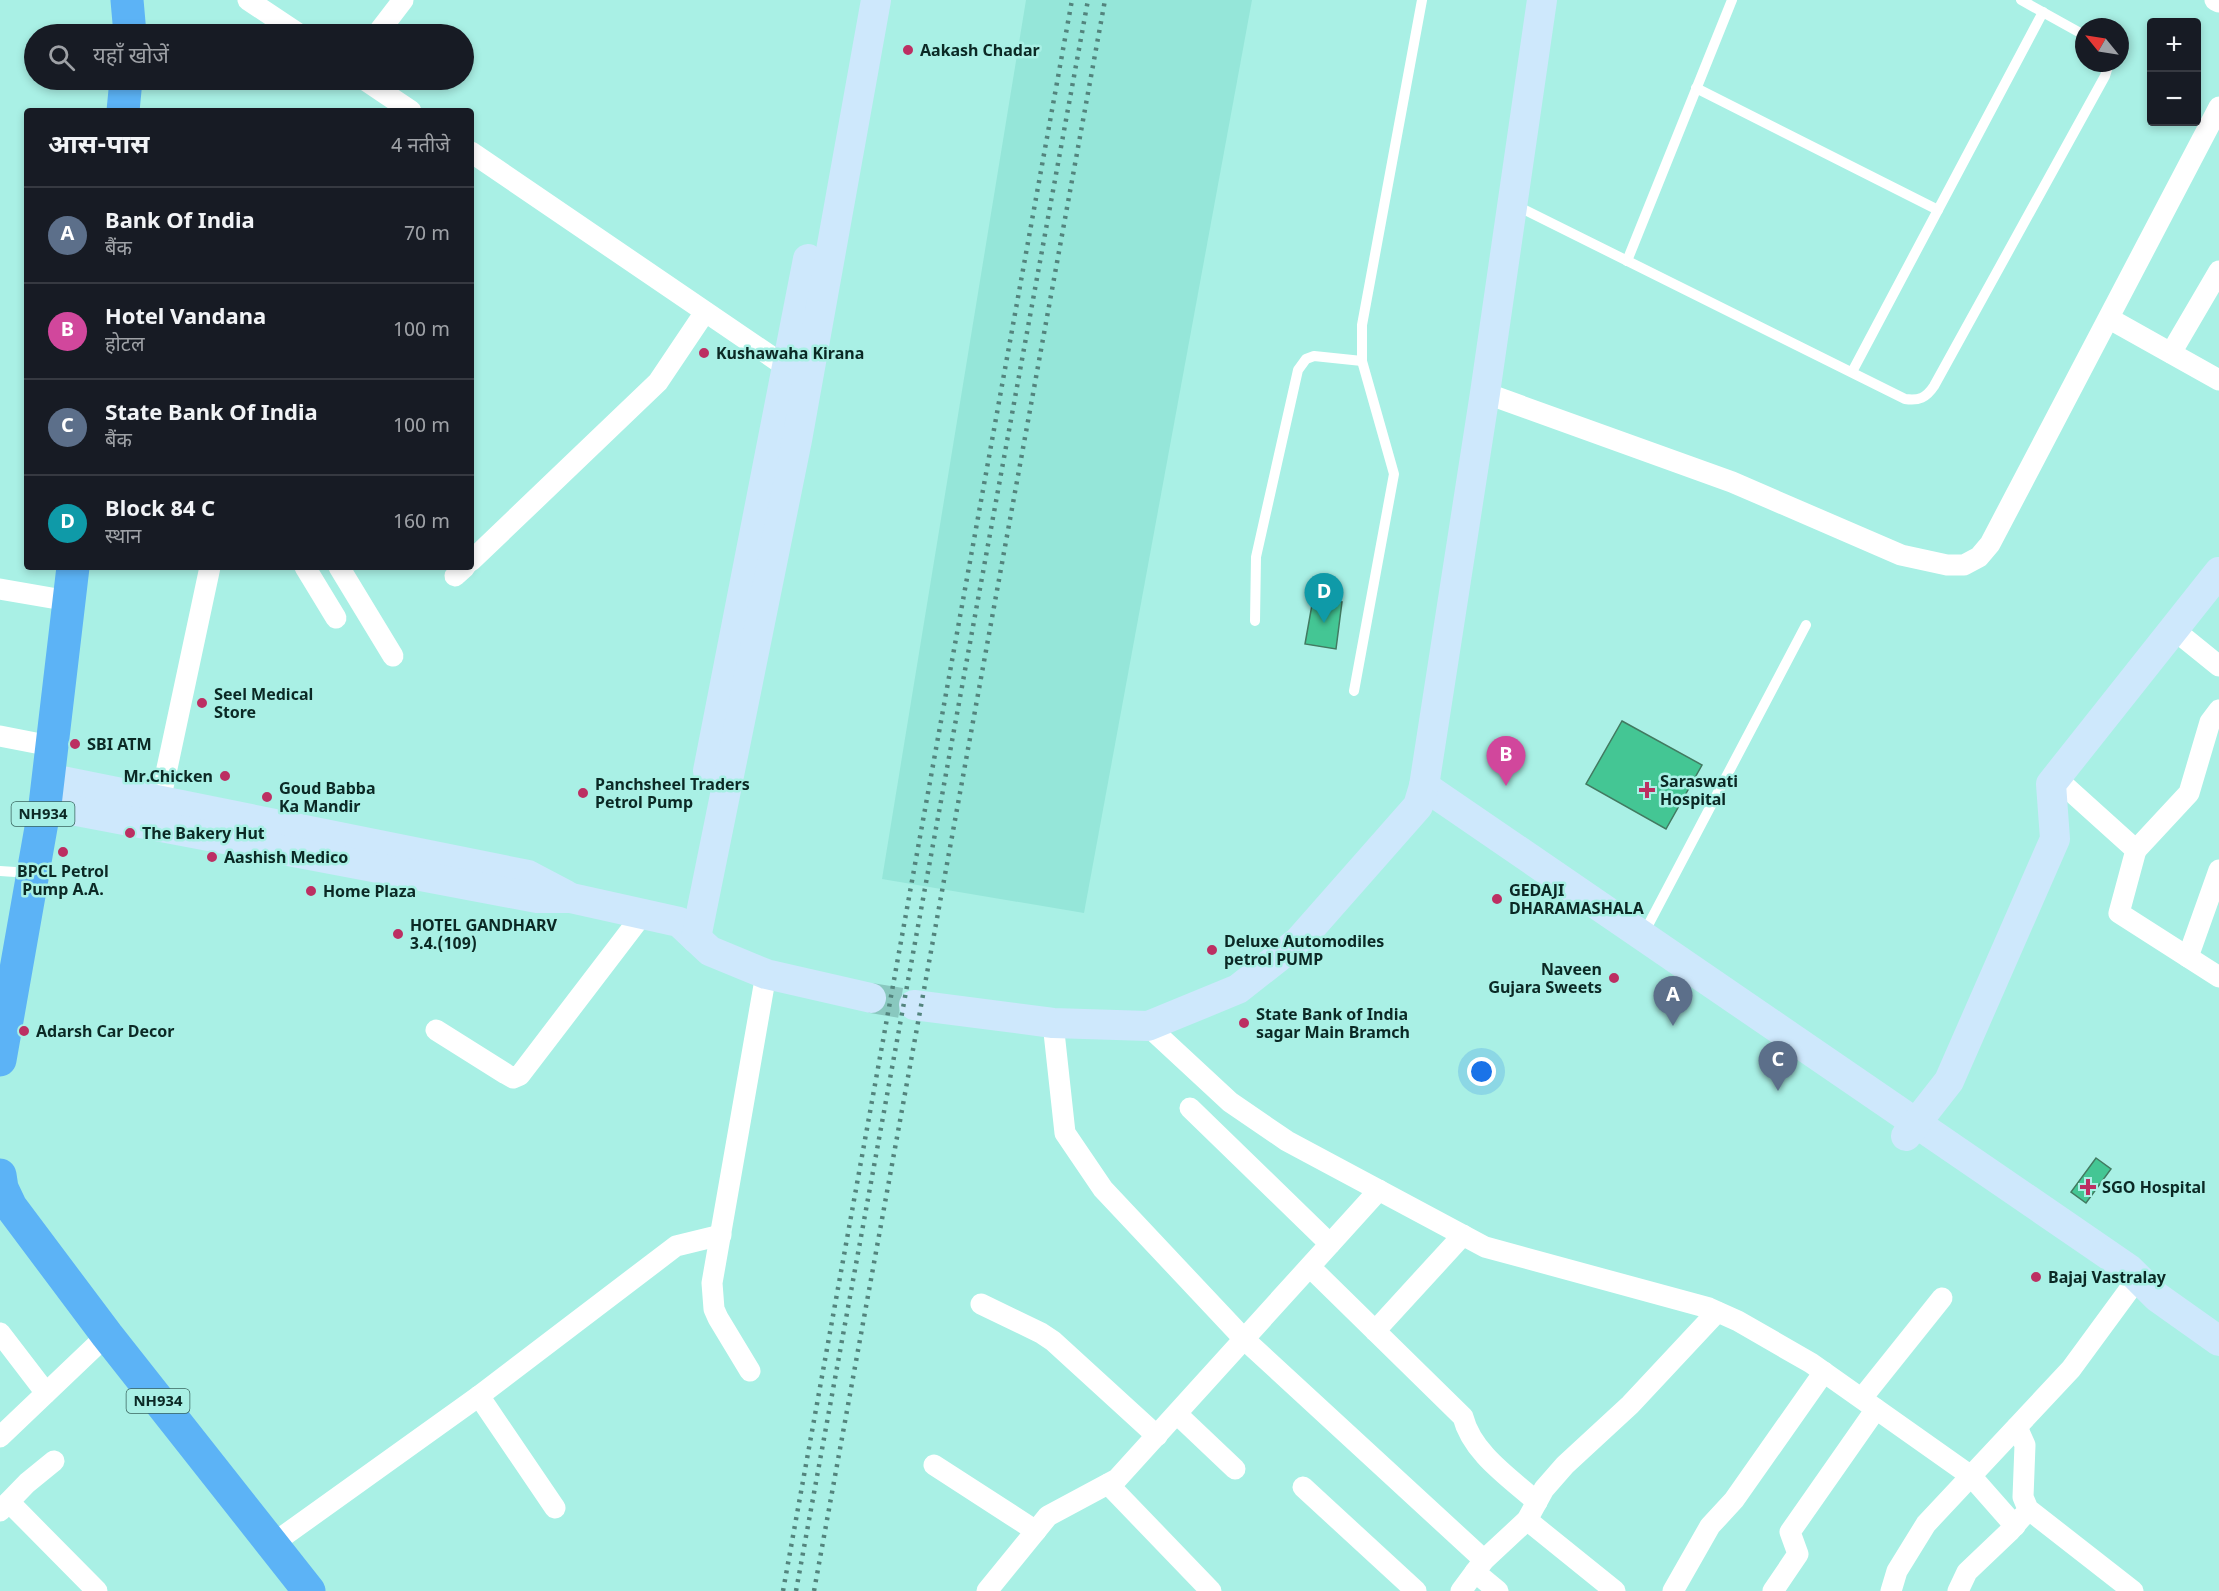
<!DOCTYPE html>
<html lang="hi">
<head>
<meta charset="utf-8">
<style>
	body { margin:0; font-family:Georgia,"Noto Sans Devanagari",serif; background:#20242c; color:#f1f3f6 }
	.controls { position:absolute; right:18px; top:18px; display:grid; overflow:hidden; border-radius:6px; box-shadow:0 3px 9px #0003 }
	.controls button { width:54px; height:54px; display:grid; place-items:center; padding:0; border:0; border-bottom:2px solid #363941; background:#171b24; color:#f1f3f6; font:30px sans-serif }
	.compass { position:absolute; left:2075px; top:18px; width:54px; height:54px; border-radius:50%; background:#171b24; box-shadow:0 3px 9px #0003; rotate:300deg }
	.you { position:absolute; left:1482px; top:1072px; width:21px; height:21px; margin:-15px; border:4px solid #fff; border-radius:50%; background:#1a73e8; box-shadow:0 0 0 9px #1a73e833 }
	.badge { display:grid; place-items:center; width:39px; height:39px; border-radius:50%; background:#8c9099; color:#fff; font-size:20px; font-weight:700 }
	.pin { position:absolute; translate:-50% -50px; filter:drop-shadow(0 2px 3px #0008) }
	.pin::after { content:''; position:absolute; top:32px; width:21px; height:18px; background:inherit; clip-path:polygon(0 0,100% 0,50% 100%) }
	.list { margin:0; padding:0; list-style:none }
	h2 { display:flex; justify-content:space-between; align-items:center; height:78px; margin:0; padding:0 24px; font-size:26px }
	h2 small { font-size:20px; font-weight:400; color:#9ea1a6 }
	.list li { display:grid; grid-template-columns:39px 1fr auto; gap:18px; align-items:center; box-sizing:border-box; height:96px; padding:0 24px; border-top:2px solid #363941 }
	.list b { display:block; font-size:22px; white-space:nowrap }
	.list p { margin:0; font-size:20px; white-space:nowrap; color:#9ea1a6 }
	.list em { font-size:20px; font-style:normal; color:#9ea1a6 }
	.icon { flex:none; width:33px; height:33px; fill:none; stroke:currentColor; stroke-width:2; stroke-linecap:round; stroke-linejoin:round }
	.map { position:relative; flex:none; width:2219px; height:1591px; overflow:hidden }
	.search { position:absolute; background:#171b24; box-shadow:0 3px 9px #0003; left:24px; top:24px; width:450px; height:66px; display:flex; align-items:center; gap:15px; box-sizing:border-box; padding:0 21px; border-radius:33px; color:#9ea1a6; font-size:22px }
	.panel { position:absolute; background:#171b24; box-shadow:0 3px 9px #0003; left:24px; top:108px; width:450px; height:462px; border-radius:6px }
	.map>svg:first-child { display:block }
	.built { fill:#95e6d9 }
	.building { fill:#44c694; stroke:#427a61; stroke-width:1.5 }
	.lines { fill:none; stroke-linecap:round; stroke-linejoin:round }
	.secondary-tunnel { stroke:#89c8bf; stroke-width:30; stroke-dasharray:30 15; stroke-linecap:butt }
	.lane { stroke:#fff; stroke-width:10 }
	.street { stroke:#fff; stroke-width:21 }
	.secondary { stroke:#cee8fc; stroke-width:30 }
	.highway { stroke:#5cb3f6; stroke-width:33 }
	.rail { stroke:#53847d; stroke-width:4.5; stroke-dasharray:3 6; stroke-linecap:butt }
	.poi-dot { fill:#bc2f62; stroke:#a9f0e5; stroke-width:2 }
	.labels { text-anchor:middle; stroke-width:5; stroke-linejoin:round; paint-order:stroke }
	.shield { fill:#a9f0e5; stroke:#3a655f; stroke-width:1.5 }
	.shield-label { font-size:15px; font-weight:bold; fill:#0b2925 }
	.poi-label { font-size:16px; font-weight:bold; fill:#0b2925; stroke:#a9f0e5; text-anchor:start }
</style>
</head>
<body>
<div class="map">
<svg width="2219" height="1591" viewBox="0 0 2219 1591">
	<rect width="100%" height="100%" fill="#a9f0e5"/>
	<polygon class="built" points="1026,0 1252,0 1084,913 882,879"/>
	<g class="building">
		<polygon points="1313,599 1342,602 1336,649 1305,644"/>
		<polygon points="1622,721 1702,765 1666,829 1586,784"/>
		<polygon points="2096,1158 2111,1169 2086,1203 2071,1192"/>
	</g>
	<g class="lines">
		<polyline class="secondary-tunnel" points="871,998 914,1005"/>
		<g class="lane">
			<polyline points="2021,0 2084,35"/>
			<polyline points="1696,88 1938,210"/>
			<path d="M1515,205L1905,399C1919,401 1926,398 1934,386L2105,76L2109,63"/>
			<polyline points="1627,261 1732,0"/>
			<polyline points="1852,372 2043,12"/>
			<polyline points="1255,621 1256,557 1298,370 1306,359 1314,356 1362,361"/>
			<polyline points="1354,691 1394,474 1362,361 1362,325 1422,0"/>
			<polyline points="0,871 30,873"/>
			<polyline points="1644,933 1806,625"/>
		</g>
		<g class="street">
			<polyline points="248,0 299,34"/>
			<polyline points="2215,0 2219,2"/>
			<polyline points="377,34 403,0"/>
			<polyline points="365,80 411,111"/>
			<polyline points="471,152 788,368"/>
			<polyline points="2110,319 2219,380"/>
			<polyline points="2171,353 2219,271"/>
			<polyline points="1485,393 1732,482 1901,555 1947,565 1964,565 1979,557 1990,544 2219,107"/>
			<polyline points="471,561 658,382 705,312"/>
			<polyline points="305,567 336,618"/>
			<polyline points="339,567 393,656"/>
			<polyline points="455,576 465,567"/>
			<polyline points="0,589 69,601"/>
			<polyline points="2172,628 2219,666"/>
			<polyline points="0,736 51,746"/>
			<polyline points="2055,777 2136,850 2119,913 2219,977"/>
			<polyline points="160,801 210,567"/>
			<polyline points="2136,850 2189,793 2210,722 2219,710"/>
			<polyline points="2188,957 2219,870"/>
			<polyline points="1053,1023 1065,1133 1103,1189 1245,1340 1484,1560"/>
			<polyline points="1148,1026 1230,1102 1287,1141 1485,1247 1709,1308 1738,1321 1811,1363 1971,1476 2015,1526"/>
			<polyline points="436,1030 506,1074 513,1078 520,1075 643,914"/>
			<polyline points="1190,1108 1330,1244"/>
			<path d="M1310,1267L1463,1417C1472,1453 1510,1478 1537,1502"/>
			<polyline points="981,1304 1041,1333 1053,1341 1157,1436"/>
			<polyline points="1375,1331 1463,1235"/>
			<polyline points="0,1333 46,1393"/>
			<polyline points="750,1371 718,1318 714,1309 712,1283 766,974"/>
			<polyline points="479,1396 555,1508"/>
			<polyline points="1862,1398 1942,1298"/>
			<polyline points="1177,1414 1235,1469"/>
			<polyline points="2017,1427 2025,1445 2023,1497 2028,1509 2133,1591"/>
			<polyline points="0,1437 107,1335"/>
			<polyline points="934,1465 1036,1531"/>
			<polyline points="1108,1484 1211,1591"/>
			<polyline points="1303,1487 1416,1591"/>
			<polyline points="9,1502 97,1591"/>
			<polyline points="0,1511 27,1483 54,1461"/>
			<polyline points="1527,1520 1615,1591"/>
			<polyline points="271,1545 479,1396 676,1246 721,1235"/>
			<polyline points="1475,1572 1498,1591"/>
			<polyline points="987,1591 1048,1516 1117,1479 1379,1190"/>
			<polyline points="1461,1591 1484,1560 1527,1520 1544,1489 1565,1465 1630,1405 1717,1312"/>
			<polyline points="1673,1591 1710,1526 1734,1500 1824,1372"/>
			<polyline points="1773,1591 1798,1554 1790,1532 1876,1409"/>
			<polyline points="1891,1591 1897,1571 1926,1524 2071,1369 2129,1290"/>
			<polyline points="1958,1591 1967,1572 2009,1532 2022,1517"/>
		</g>
		<g class="secondary">
			<polyline points="708,771 808,259"/>
			<polyline points="47,778 528,875 566,895"/>
			<polyline points="1424,786 2129,1269 2157,1297 2219,1341"/>
			<polyline points="45,805 537,898 571,898 679,922 710,951 766,974 871,998"/>
			<polyline points="696,938 797,440 876,0"/>
			<polyline points="914,1005 1053,1023 1148,1026 1238,989 1299,941 1418,806 1424,786 1485,393 1542,0"/>
			<polyline points="1906,1136 1949,1081 2055,839 2051,784 2219,572"/>
		</g>
		<g class="highway">
			<polyline points="127,0 130,34"/>
			<polyline points="123,111 126,80"/>
			<polyline points="0,1060 45,805 73,567"/>
			<polyline points="0,1175 2,1188 11,1207 107,1335 309,1591"/>
		</g>
		<g class="rail">
			<polyline points="783,1591 1072,0"/>
			<polyline points="796,1591 1088,0"/>
			<polyline points="814,1591 1105,0"/>
		</g>
	</g>
	<g class="poi-dot">
		<circle cx="908" cy="50" r="6"/>
		<circle cx="704" cy="353" r="6"/>
		<circle cx="202" cy="703" r="6"/>
		<circle cx="75" cy="744" r="6"/>
		<circle cx="225" cy="776" r="6"/>
		<path d="M1644 781h6v6h6v6h-6v6h-6v-6h-6v-6h6z"/>
		<circle cx="583" cy="793" r="6"/>
		<circle cx="267" cy="797" r="6"/>
		<circle cx="130" cy="833" r="6"/>
		<circle cx="63" cy="852" r="6"/>
		<circle cx="212" cy="857" r="6"/>
		<circle cx="311" cy="891" r="6"/>
		<circle cx="1497" cy="899" r="6"/>
		<circle cx="398" cy="934" r="6"/>
		<circle cx="1212" cy="950" r="6"/>
		<circle cx="1614" cy="978" r="6"/>
		<circle cx="1244" cy="1023" r="6"/>
		<circle cx="24" cy="1031" r="6"/>
		<path d="M2085 1178h6v6h6v6h-6v6h-6v-6h-6v-6h6z"/>
		<circle cx="2036" cy="1277" r="6"/>
	</g>
	<g class="labels">
		<g class="shield">
			<rect x="11.5" y="802" width="63" height="24" rx="4.5"/>
			<rect x="126.5" y="1389" width="63" height="24" rx="4.5"/>
		</g>
		<g class="shield-label">
			<text x="43" y="819">NH934</text>
			<text x="158" y="1406">NH934</text>
		</g>
		<g class="poi-label">
			<text x="920" y="56">Aakash Chadar</text>
			<text x="716" y="359">Kushawaha Kirana</text>
			<text x="214" y="700">Seel Medical<tspan x="214" dy="18">Store</tspan></text>
			<text x="87" y="750">SBI ATM</text>
			<text x="213" y="782" text-anchor="end">Mr.Chicken</text>
			<text x="1660" y="787">Saraswati<tspan x="1660" dy="18">Hospital</tspan></text>
			<text x="595" y="790">Panchsheel Traders<tspan x="595" dy="18">Petrol Pump</tspan></text>
			<text x="279" y="794">Goud Babba<tspan x="279" dy="18">Ka Mandir</tspan></text>
			<text x="142" y="839">The Bakery Hut</text>
			<text x="224" y="863">Aashish Medico</text>
			<text x="63" y="877" text-anchor="middle">BPCL Petrol<tspan x="63" dy="18">Pump A.A.</tspan></text>
			<text x="1509" y="896">GEDAJI<tspan x="1509" dy="18">DHARAMASHALA</tspan></text>
			<text x="323" y="897">Home Plaza</text>
			<text x="410" y="931">HOTEL GANDHARV<tspan x="410" dy="18">3.4.(109)</tspan></text>
			<text x="1224" y="947">Deluxe Automodiles<tspan x="1224" dy="18">petrol PUMP</tspan></text>
			<text x="1602" y="975" text-anchor="end">Naveen<tspan x="1602" dy="18">Gujara Sweets</tspan></text>
			<text x="1256" y="1020">State Bank of India<tspan x="1256" dy="18">sagar Main Bramch</tspan></text>
			<text x="36" y="1037">Adarsh Car Decor</text>
			<text x="2102" y="1193">SGO Hospital</text>
			<text x="2048" y="1283">Bajaj Vastralay</text>
		</g>
	</g>
</svg>
<div class="controls">
<button>+</button>
<button>−</button>
</div>
<svg class="compass" viewBox="-18 -18 36 36"><path d="M0-13l5 13h-10z" fill="#e53935"/><path d="M0 13l5-13h-10z" fill="#9ea1a6"/></svg>
<div class="you"></div>
<div class="pin badge" style="left:1673px;top:1026px;background:#5c6f8a">A</div>
<div class="pin badge" style="left:1506px;top:786px;background:#d1479c">B</div>
<div class="pin badge" style="left:1778px;top:1091px;background:#5c6f8a">C</div>
<div class="pin badge" style="left:1324px;top:623px;background:#0f9aa8">D</div>
<div class="search"><svg class="icon" aria-label="search" viewBox="0 0 24 24"><circle cx="10" cy="10" r="6"/><path d="M15 15l6 6"/></svg>यहाँ खोजें</div>
<section class="panel">
<h2>आस-पास<small>4 नतीजे</small></h2>
<ul class="list">
<li><span class="badge" style="background:#5c6f8a">A</span><div><b>Bank Of India</b><p>बैंक</p></div><em>70 m</em></li>
<li><span class="badge" style="background:#d1479c">B</span><div><b>Hotel Vandana</b><p>होटल</p></div><em>100 m</em></li>
<li><span class="badge" style="background:#5c6f8a">C</span><div><b>State Bank Of India</b><p>बैंक</p></div><em>100 m</em></li>
<li><span class="badge" style="background:#0f9aa8">D</span><div><b>Block 84 C</b><p>स्थान</p></div><em>160 m</em></li>
</ul>
</section>
</div>
</body>
</html>
